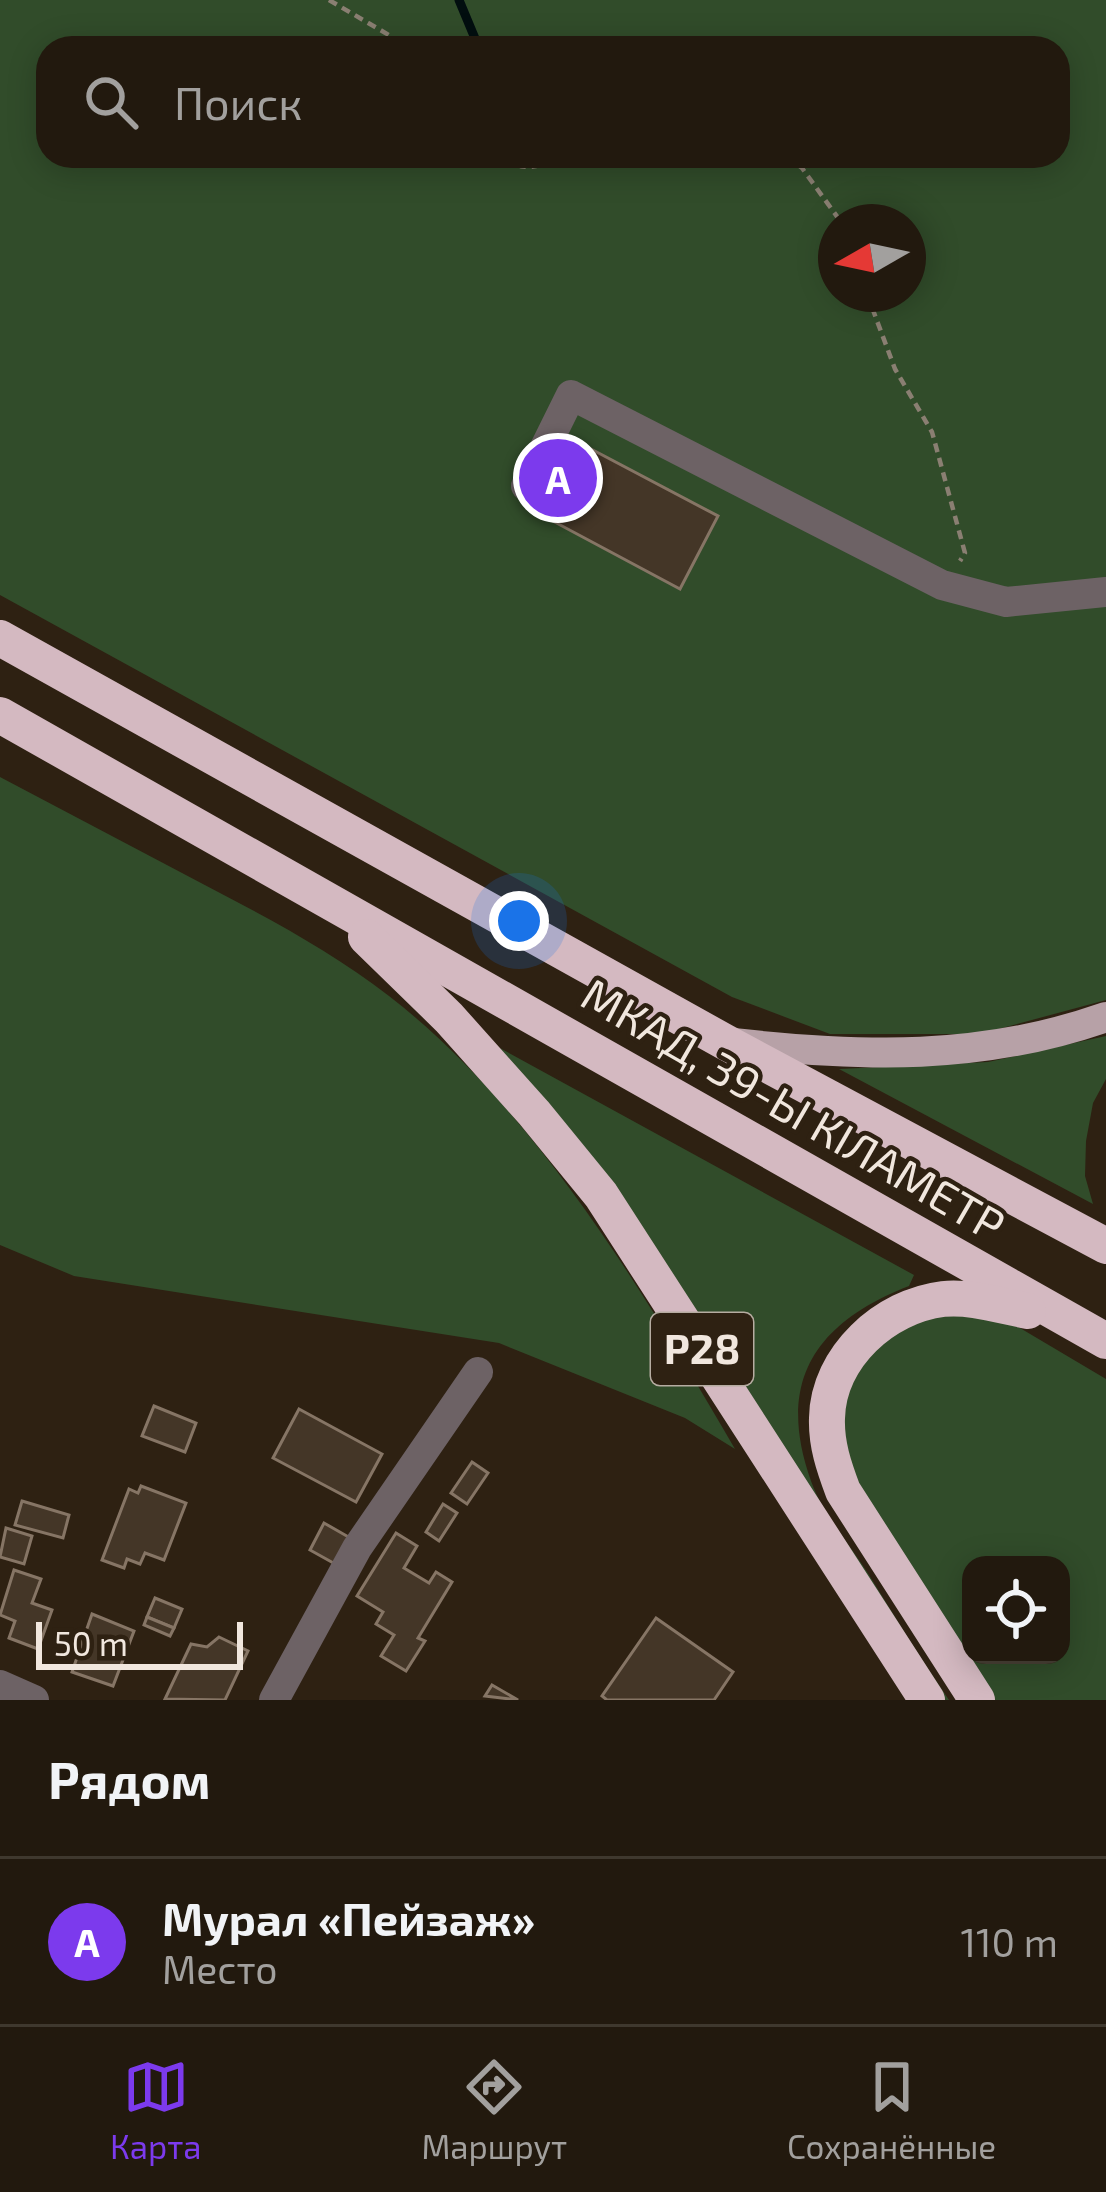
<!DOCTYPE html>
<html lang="ru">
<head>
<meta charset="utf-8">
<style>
	body { margin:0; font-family:"Exo 2",sans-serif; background:#2e261c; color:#f1f3f6 }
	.controls { position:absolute; right:36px; bottom:36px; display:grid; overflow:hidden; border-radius:24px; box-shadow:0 6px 30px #0003 }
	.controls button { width:108px; height:108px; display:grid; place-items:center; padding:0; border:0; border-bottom:3px solid #3f382e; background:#22190e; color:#f1f3f6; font:60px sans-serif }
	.compass { position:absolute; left:818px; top:204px; width:108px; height:108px; border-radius:50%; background:#22190e; box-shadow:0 6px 30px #0003; rotate:261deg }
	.scale { position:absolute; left:36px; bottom:30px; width:207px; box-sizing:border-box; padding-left:12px; border:6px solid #f1e7de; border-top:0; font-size:33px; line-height:42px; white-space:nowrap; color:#f1e7de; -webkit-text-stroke:9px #2e2112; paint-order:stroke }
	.you { position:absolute; left:519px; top:921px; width:42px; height:42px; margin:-30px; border:9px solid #fff; border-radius:50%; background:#1a73e8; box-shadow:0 0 0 18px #1a73e833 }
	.badge { display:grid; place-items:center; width:78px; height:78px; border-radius:50%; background:#7c3aed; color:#fff; font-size:39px; font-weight:700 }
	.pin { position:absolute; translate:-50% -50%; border:6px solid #fff; box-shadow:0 3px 12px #0006 }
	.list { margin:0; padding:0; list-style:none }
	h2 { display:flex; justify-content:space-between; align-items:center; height:156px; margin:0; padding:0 48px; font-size:51px }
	h2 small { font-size:39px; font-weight:400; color:#a2a09e }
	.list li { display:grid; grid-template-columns:78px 1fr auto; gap:36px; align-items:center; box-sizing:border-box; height:168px; padding:0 48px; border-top:3px solid #3f382e }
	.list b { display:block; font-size:45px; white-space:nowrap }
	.list p { margin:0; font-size:39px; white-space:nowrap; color:#a2a09e }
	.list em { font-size:39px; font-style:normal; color:#a2a09e }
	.icon { flex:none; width:66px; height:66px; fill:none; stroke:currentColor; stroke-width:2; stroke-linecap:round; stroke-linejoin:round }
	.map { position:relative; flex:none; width:1106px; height:1700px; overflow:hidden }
	.search { position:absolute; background:#22190e; box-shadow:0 6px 30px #0003; left:36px; right:36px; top:36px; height:132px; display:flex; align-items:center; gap:30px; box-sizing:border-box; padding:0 42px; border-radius:36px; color:#a2a09e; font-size:45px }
	.sheet { height:324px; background:#22190e }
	nav { display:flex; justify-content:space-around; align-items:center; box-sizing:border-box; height:168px; border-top:3px solid #3f382e; background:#22190e; font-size:33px; color:#a2a09e }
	nav a { display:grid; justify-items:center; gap:6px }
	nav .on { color:#7c3aed }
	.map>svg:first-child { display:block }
	.green { fill:#314c2a; fill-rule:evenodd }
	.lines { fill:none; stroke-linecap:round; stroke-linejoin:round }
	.stream { stroke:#020e0f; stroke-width:9 }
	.building { fill:#443627; stroke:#867565; stroke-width:3 }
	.path { stroke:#8a7f72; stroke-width:4.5; stroke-dasharray:9 6; stroke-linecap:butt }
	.minor { stroke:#6d6265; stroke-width:30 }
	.major { stroke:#b7a1a7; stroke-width:30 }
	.highway { stroke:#d4b9c1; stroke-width:36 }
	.labels { text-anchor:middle; stroke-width:9; stroke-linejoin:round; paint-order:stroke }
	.shield { fill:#2e2112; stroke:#b6aca1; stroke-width:3 }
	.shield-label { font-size:42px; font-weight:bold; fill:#f1e7de }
	.street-label { font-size:45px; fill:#f1e7de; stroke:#2e2112 }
</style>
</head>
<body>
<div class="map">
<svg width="1106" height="1700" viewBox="0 0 1106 1700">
	<rect width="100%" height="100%" fill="#2e2112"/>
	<g class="green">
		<path d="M0,0H1106V1000L980,1034H830L732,997L0,595ZM48,48H1058V156H48ZM836,222H908V294H836Z"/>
		<path d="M0,777C67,812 134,848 201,883C266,917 331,951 389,996C535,1109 643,1291 735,1449L685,1418L499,1343L74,1276L0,1245Z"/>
		<polygon points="1106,1036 1106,1079 1093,1103 1086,1141 1085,1176 1093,1204 839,1069 988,1062"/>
		<path d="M498,1047L914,1275L909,1286C817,1322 775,1380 811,1481C822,1513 851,1546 869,1575C895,1617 921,1659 949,1700H938Z"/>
		<path d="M986,1314L1020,1328L1106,1379V1700H983L845,1491L841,1376L907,1317ZM971,1565H1061V1655H971Z"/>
	</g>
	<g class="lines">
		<polyline class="stream" points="459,0 479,48"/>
	</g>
	<g class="building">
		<polygon points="572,439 718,516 680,589 534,511"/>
		<polygon points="154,1406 196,1423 185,1452 142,1436"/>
		<polygon points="299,1409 382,1454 356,1502 273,1458"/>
		<polygon points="472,1462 488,1473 467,1504 451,1493"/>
		<polygon points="141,1486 186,1503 164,1560 145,1553 140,1564 127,1559 124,1568 102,1560 129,1489 138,1493"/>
		<polygon points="22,1501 69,1515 63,1538 15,1525"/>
		<polygon points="443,1504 457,1513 439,1541 426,1532"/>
		<polygon points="324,1523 352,1539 337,1565 310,1550"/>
		<polygon points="6,1528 32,1536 24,1564 0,1557"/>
		<polygon points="396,1533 417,1546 404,1568 429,1583 436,1572 452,1582 418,1638 425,1641 406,1671 381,1656 394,1635 376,1624 383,1612 357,1596"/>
		<polygon points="14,1570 41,1579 32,1603 52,1610 38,1649 9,1638 15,1621 0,1615"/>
		<polygon points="155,1598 182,1609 174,1628 147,1617"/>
		<polygon points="92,1614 134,1631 113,1686 72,1672"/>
		<polygon points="147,1617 174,1628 170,1636 144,1625"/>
		<polygon points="656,1618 733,1672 714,1700 607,1700 602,1696"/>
		<polygon points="219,1637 248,1651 225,1700 165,1699 191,1644 207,1647"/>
		<polygon points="492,1685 518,1700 485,1696"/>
	</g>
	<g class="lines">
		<g class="path">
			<polyline points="329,0 411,48"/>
			<path d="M505,156C522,176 545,164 566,156"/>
			<polyline points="786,156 802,168 841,222"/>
			<polyline points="867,294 895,369 932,432 965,553 960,561"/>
		</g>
		<g class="minor">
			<polyline points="526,486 571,395 942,585 1006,602 1106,592"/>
			<polyline points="0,1685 34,1700"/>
			<polyline points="274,1700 357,1548 478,1372"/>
		</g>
		<path class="major" d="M733,1043C862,1057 981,1061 1106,1017"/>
		<g class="highway">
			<polyline points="0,638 725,1042 1106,1246"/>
			<polyline points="0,715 1106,1341"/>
			<polyline points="366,937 449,1018 534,1113 601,1195 927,1700"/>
			<path d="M977,1700L843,1491C834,1467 826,1444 827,1418C828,1357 885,1306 943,1299C971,1296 1001,1306 1028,1311"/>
		</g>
	</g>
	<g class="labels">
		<rect class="shield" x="651" y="1313" width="102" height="72" rx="9"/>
		<g class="shield-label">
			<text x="702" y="1364">Р28</text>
		</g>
		<g class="street-label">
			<text transform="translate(793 1110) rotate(30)" y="16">МКАД, 39-Ы КІЛАМЕТР</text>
		</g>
	</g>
</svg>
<div class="controls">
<button><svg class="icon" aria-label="locate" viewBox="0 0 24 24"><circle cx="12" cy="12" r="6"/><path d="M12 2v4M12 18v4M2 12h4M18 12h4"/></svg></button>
</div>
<svg class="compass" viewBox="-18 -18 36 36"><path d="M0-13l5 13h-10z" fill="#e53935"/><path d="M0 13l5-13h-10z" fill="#a2a09e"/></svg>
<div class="scale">50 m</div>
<div class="you"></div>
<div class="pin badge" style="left:558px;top:478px">A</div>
<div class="search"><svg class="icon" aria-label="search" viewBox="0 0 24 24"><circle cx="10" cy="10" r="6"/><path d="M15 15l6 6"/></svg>Поиск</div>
</div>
<section class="sheet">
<h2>Рядом<small></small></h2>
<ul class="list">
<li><span class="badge">A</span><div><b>Мурал «Пейзаж»</b><p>Место</p></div><em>110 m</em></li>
</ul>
</section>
<nav>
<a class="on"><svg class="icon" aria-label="map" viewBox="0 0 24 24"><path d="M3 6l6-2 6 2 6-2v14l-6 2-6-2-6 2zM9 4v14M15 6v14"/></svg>Карта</a>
<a><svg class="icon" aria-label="directions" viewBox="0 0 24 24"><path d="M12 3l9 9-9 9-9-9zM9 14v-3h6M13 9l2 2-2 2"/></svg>Маршрут</a>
<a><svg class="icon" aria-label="saved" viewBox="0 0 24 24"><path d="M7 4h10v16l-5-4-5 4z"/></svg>Сохранённые</a>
</nav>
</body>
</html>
